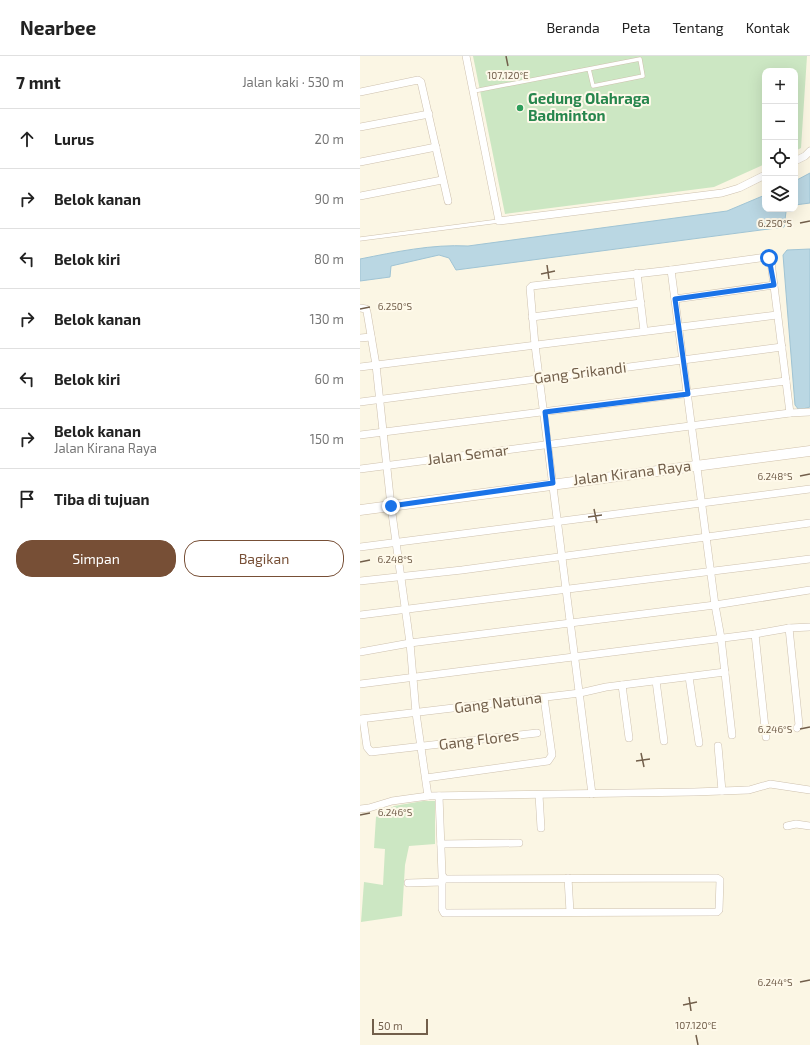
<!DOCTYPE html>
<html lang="id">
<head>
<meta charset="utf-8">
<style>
	body { margin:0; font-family:"Exo 2",sans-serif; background:#f2f2f2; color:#222 }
	.controls { position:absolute; right:12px; top:12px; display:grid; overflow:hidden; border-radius:8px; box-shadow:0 4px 16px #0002 }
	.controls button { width:36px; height:36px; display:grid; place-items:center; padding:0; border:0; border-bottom:1px solid #e0e0e0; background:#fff; color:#222; font:20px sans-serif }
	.scale { position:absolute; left:12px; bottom:10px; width:56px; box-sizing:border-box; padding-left:4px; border:2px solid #725f4b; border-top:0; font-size:11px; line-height:14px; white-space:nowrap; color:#725f4b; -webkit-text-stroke:3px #fef9ea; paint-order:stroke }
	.stop { position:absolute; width:12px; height:12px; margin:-9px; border:3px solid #1a73e8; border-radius:50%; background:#fff }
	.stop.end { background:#1a73e8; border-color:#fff; box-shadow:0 1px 4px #0008 }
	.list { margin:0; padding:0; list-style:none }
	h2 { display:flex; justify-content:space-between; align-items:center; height:52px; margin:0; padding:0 16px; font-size:17px }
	h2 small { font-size:13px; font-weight:400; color:#767676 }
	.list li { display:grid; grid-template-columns:26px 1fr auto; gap:12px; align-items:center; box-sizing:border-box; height:60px; padding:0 16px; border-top:1px solid #e0e0e0 }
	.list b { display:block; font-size:15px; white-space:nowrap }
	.list p { margin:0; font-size:13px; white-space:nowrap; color:#767676 }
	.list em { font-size:13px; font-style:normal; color:#767676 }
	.actions { display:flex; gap:8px; padding:12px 16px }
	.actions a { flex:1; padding:9px 0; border:1px solid #774f36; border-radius:16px; text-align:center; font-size:14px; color:#774f36 }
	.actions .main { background:#774f36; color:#fff }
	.icon { flex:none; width:22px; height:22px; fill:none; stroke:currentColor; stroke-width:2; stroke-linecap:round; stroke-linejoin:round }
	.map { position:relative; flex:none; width:450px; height:989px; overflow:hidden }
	header { display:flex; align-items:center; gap:24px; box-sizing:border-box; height:56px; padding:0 20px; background:#fff; border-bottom:1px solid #e0e0e0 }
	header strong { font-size:19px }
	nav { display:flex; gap:22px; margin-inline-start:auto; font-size:14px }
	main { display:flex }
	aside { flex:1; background:#fff }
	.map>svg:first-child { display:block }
	.green { fill:#cce7c3 }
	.water { fill:#bad7e3; stroke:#a0c4d4 }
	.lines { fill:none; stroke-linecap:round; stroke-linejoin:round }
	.lane-casing { stroke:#cec1ae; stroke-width:4.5 }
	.street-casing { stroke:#cec1ae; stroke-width:8 }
	.secondary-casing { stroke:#d0c1ab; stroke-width:11 }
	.lane { stroke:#fff; stroke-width:3.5 }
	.street { stroke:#fff; stroke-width:7 }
	.secondary { stroke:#fff; stroke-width:10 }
	.route { stroke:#1a73e8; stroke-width:5 }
	.ticks { fill:none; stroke:#725f4b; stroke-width:1.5 }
	.leisure-dot { fill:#2e9e5b; stroke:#fef9ea; stroke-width:1.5 }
	.labels { text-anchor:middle; stroke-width:4; stroke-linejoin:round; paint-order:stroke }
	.leisure-label { font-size:15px; font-weight:bold; fill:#27864d; stroke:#fef9ea; text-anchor:start }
	.street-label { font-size:15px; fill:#725f4b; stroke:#fef9ea }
	.ticks-label { font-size:10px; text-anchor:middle; fill:#725f4b; stroke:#fef9ea; stroke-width:4; stroke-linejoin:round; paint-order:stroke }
</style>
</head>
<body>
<header>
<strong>Nearbee</strong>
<nav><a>Beranda</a><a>Peta</a><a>Tentang</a><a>Kontak</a></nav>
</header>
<main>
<aside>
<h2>7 mnt<small>Jalan kaki · 530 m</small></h2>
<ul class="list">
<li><svg class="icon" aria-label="ahead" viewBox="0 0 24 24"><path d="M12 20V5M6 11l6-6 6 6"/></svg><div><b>Lurus</b></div><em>20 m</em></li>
<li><svg class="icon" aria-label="right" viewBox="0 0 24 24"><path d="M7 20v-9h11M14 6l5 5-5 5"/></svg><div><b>Belok kanan</b></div><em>90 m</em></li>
<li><svg class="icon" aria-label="left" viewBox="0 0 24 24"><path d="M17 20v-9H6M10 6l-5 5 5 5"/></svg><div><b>Belok kiri</b></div><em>80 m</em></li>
<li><svg class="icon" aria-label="right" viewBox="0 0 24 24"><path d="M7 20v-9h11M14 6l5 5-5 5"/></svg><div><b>Belok kanan</b></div><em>130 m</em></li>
<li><svg class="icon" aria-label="left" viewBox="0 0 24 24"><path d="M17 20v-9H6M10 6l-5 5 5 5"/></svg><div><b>Belok kiri</b></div><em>60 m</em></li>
<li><svg class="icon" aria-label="right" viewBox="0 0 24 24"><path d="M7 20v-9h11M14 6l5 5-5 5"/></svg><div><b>Belok kanan</b><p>Jalan Kirana Raya</p></div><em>150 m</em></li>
<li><svg class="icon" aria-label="arrive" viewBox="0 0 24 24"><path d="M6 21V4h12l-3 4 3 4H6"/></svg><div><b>Tiba di tujuan</b></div></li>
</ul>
<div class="actions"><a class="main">Simpan</a><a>Bagikan</a></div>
</aside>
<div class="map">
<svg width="450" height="989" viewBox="0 0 450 989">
	<rect width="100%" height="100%" fill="#fbf6e4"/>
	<g class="green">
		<polygon points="113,0 447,0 441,92 435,95 435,15 405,15 405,108 354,131 145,158"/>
		<polygon points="63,745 75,745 75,788 49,790 45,809 42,860 1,866 4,826 23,829 25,793 14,792 16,761 34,750"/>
	</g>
	<g class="water">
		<polygon points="450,117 450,147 435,149 435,125"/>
		<path d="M405,139V153H429L426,156L424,171L96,214L89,202L79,199L31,210L30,221L0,225V203C35,196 72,188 108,190L367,155Z"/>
		<polygon points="450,193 450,351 439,354 435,349 423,199 427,194"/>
	</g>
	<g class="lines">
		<defs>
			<g id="lane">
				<polyline points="114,35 280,3 283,20 233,30 229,13"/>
				<polyline points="0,183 139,165"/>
			</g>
			<g id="street">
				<polyline points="106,0 139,165 362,137 379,132 405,119"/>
				<polyline points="0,36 58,24 61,26 88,145"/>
				<polyline points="0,71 69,58"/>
				<polyline points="435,105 445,100 450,95"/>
				<polyline points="0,106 76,91"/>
				<polyline points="0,140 82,124"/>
				<polyline points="311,214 355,549 361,582 372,679"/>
				<polyline points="277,217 284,275"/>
				<polyline points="315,243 414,229"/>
				<polyline points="0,252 6,253 7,256 16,309 31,450 50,587 56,657 68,740"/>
				<polyline points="172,261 281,247"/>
				<polyline points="0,282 11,281"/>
				<polyline points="0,311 417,259"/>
				<polyline points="0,346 422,291"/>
				<polyline points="0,379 426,325"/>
				<polyline points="0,413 430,357 450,356"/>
				<polyline points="0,491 450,433"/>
				<polyline points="0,525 102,514 450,467"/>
				<polyline points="0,559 450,503"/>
				<polyline points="429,572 439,669 437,672"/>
				<polyline points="395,578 406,681"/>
				<polyline points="0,596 50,587 355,549 450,534"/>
				<polyline points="329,621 339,687"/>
				<polyline points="296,625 304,685"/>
				<polyline points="0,628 395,578 429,572 450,571"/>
				<polyline points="262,629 269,682"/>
				<polyline points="0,663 220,637 246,631 365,616"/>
				<polyline points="3,663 7,691 11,696 177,677"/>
				<polyline points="358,690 362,735"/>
				<polyline points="66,722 188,705 192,699 184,642"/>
				<polyline points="232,738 175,289 170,232 172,230 311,214 407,201 411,206 430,357"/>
				<polyline points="179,739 181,772"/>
				<polyline points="79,740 82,819 85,823 357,822 360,824 359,854 357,856 84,857 82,853 82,821"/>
				<polyline points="0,753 9,752 32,745 68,740 334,736 389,734 410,728 450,734"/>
				<polyline points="427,770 436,768 450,770"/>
				<polyline points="81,788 159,787"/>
				<polyline points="208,822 210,856"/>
				<polyline points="48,827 82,826"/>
			</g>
			<polyline id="secondary" points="0,454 450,395"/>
		</defs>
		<use href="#lane" class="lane-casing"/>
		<use href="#street" class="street-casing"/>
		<use href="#secondary" class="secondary-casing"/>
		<use href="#lane" class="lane"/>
		<use href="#street" class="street"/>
		<use href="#secondary" class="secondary"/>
	</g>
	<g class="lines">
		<polyline class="route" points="31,450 193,427 185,356 328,338 315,243 414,229 409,202"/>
	</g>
	<path class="ticks" d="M146,0L148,10M440,167L450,165M187,209L189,223M181,218L195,215M0,253L10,251M440,420L450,418M234,453L237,467M228,461L242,459M0,506L10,504M440,673L450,671M281,697L284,711M276,705L290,703M0,759L10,757M440,926L450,924M329,941L331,955M323,949L337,946M336,979L338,989"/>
	<circle class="leisure-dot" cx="160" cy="52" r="4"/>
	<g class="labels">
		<g class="leisure-label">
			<text x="168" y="48">Gedung Olahraga<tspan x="168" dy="17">Badminton</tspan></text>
		</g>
		<g class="street-label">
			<text transform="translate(220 317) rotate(-7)" y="5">Gang Srikandi</text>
			<text transform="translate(108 399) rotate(-7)" y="5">Jalan Semar</text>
			<text transform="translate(272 417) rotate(-7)" y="5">Jalan Kirana Raya</text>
			<text transform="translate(138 647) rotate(-7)" y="5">Gang Natuna</text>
			<text transform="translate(119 684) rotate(-7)" y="5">Gang Flores</text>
		</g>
	</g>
	<g class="ticks-label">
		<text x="148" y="23">107.120°E</text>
		<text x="415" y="171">6.250°S</text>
		<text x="35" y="254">6.250°S</text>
		<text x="415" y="424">6.248°S</text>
		<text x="35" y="507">6.248°S</text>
		<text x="415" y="677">6.246°S</text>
		<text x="35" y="760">6.246°S</text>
		<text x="415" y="930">6.244°S</text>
		<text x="336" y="973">107.120°E</text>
	</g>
</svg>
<div class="controls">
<button>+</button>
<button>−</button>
<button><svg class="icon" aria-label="locate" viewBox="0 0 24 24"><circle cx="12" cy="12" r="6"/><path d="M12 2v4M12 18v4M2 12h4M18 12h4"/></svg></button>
<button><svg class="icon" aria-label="layers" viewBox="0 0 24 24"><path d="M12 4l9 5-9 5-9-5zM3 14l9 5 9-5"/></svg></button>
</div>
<div class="scale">50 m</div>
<div class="stop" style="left:409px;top:202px"></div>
<div class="stop end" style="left:31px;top:450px"></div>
</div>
</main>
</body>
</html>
